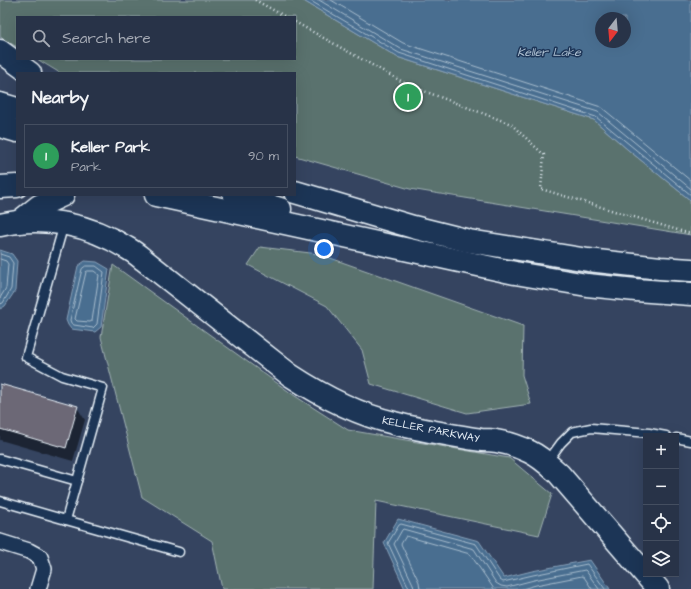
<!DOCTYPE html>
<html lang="en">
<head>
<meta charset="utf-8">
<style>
	body { margin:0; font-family:"Architects Daughter",sans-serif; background:#343f52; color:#f1f3f6 }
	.controls { position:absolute; right:12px; bottom:12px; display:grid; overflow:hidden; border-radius:0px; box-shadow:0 4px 16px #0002 }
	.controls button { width:36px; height:36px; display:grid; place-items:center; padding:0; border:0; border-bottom:1px solid #444e60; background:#283348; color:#f1f3f6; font:20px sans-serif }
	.compass { position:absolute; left:595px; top:12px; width:36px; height:36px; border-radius:50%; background:#283348; box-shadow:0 4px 16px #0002; rotate:196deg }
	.you { position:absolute; left:324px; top:249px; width:14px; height:14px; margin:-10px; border:3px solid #fff; border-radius:50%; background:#1a73e8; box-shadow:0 0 0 6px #1a73e833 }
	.badge { display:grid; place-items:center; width:26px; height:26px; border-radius:50%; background:#90b9f0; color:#fff; font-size:13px; font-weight:700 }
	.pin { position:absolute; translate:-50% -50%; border:2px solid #fff; box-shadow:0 1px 4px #0006 }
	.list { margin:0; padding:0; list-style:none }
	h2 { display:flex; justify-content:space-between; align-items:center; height:52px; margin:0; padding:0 16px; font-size:17px }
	h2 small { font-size:13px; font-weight:400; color:#a5aab4 }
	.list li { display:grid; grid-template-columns:26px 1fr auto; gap:12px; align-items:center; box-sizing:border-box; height:64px; margin:0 8px 8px; padding:0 8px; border:1px solid #444e60; border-radius:0px }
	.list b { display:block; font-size:15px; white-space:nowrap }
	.list p { margin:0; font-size:13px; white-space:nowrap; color:#a5aab4 }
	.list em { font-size:13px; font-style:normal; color:#a5aab4 }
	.icon { flex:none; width:22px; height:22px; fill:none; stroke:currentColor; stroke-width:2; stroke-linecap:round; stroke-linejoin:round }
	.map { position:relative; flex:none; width:691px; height:589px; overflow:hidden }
	.search { position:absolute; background:#283348; box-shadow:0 4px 16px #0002; left:16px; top:16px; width:280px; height:44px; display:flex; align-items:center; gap:10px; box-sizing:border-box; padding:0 14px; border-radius:0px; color:#a5aab4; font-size:15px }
	.panel { position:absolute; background:#283348; box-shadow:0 4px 16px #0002; left:16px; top:72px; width:280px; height:124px; border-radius:0px }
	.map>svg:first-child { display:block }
	.green { fill:#5a726e; stroke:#a1b2b3 }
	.water { fill:#496e90; stroke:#89a2ba; fill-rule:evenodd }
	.shadow { fill:#0007 }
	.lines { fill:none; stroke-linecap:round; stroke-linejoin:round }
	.shore { stroke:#a8bdce; stroke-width:1 }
	.building { fill:#6c6876; stroke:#e8f1f8 }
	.lane-casing { stroke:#e8f1f8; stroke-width:11 }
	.street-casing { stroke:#e8f1f8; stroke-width:18 }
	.secondary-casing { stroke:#e8f1f8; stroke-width:25 }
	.highway-casing { stroke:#e8f1f8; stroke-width:25 }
	.path { stroke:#e8f1f8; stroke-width:2.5; stroke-dasharray:1 3; stroke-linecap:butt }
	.lane { stroke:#1d3557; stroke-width:8 }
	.street { stroke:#1d3557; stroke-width:15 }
	.secondary { stroke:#1d3557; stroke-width:22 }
	.highway { stroke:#1d3557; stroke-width:22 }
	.labels { text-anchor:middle; stroke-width:3; stroke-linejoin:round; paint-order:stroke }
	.street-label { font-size:11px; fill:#e8f1f8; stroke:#1d3557 }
	.water-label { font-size:12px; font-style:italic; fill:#b0c3d4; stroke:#1d3557 }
</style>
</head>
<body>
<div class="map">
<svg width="691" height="589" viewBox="0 0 691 589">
	<rect width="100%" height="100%" fill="#354460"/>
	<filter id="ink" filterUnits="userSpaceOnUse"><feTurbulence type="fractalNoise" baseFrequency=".025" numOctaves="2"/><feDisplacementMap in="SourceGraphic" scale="8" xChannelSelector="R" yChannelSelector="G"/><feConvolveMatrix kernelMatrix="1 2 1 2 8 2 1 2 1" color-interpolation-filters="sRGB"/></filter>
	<g filter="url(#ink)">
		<g class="green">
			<polygon points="0,0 302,0 397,57 594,120 627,149 690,200 691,235 410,189 295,156 295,73 60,73 37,59 295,59 295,17 17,17 17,47 0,37"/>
			<polygon points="260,247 319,254 523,326 522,375 531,404 467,413 371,384 362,350 327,306 248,265"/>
			<polygon points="113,265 295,396 348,430 509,458 552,494 539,535 376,501 373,589 222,589 212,541 142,497 101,337"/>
		</g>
		<g class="water">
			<path d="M302,0H691V201L690,200L627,149L594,120L397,57ZM601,18H625V42H601Z"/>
			<polygon points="0,250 12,254 17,261 15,291 5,306 0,309"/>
			<polygon points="85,261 97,262 109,269 101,327 95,332 71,329 68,325 66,320 78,266"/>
			<polygon points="398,519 479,541 504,578 532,571 590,560 610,589 405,589 384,543"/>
		</g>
		<polygon class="shadow" points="0,385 77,407 85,420 73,461 0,440"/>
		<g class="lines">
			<g class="shore">
				<polyline points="309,0 399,53 596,117 691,195"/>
				<polyline points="319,0 401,49 598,112 691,189"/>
				<polyline points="331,0 403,43 601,107 691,181"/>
				<polyline points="0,254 9,257 13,263 11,289 3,303 0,304"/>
				<polyline points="0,259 6,261 8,264 6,288 0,298"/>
				<polygon points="86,266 96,266 104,272 97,324 93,328 74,325 71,323 70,320 82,269"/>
				<polygon points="88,271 94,271 99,275 92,321 90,322 77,321 75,319 86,272"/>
				<polyline points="409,589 408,586 388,543 399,525 401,524 476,544 500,580 503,582 533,575 587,564 605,589"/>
				<polyline points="414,589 413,584 394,544 402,530 403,529 474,549 496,583 501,586 507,587 534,580 585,570 586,571 599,589"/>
				<polyline points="420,589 419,582 401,544 406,536 470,554 494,589"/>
				<polyline points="522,589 536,585 582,576 584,577 592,589"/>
			</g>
		</g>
		<polygon class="building" points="0,384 78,406 66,448 0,429"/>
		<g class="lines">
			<defs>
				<g id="lane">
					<polyline points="676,438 691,441"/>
					<polyline points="0,459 77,481"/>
					<polyline points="547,462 561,443 572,432 591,428 649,433 666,436"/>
					<polyline points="0,501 66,520 103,388 62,376 26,357 64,224"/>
					<polyline points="66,520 179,552"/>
				</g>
				<polyline id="street" points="0,542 29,551 40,557 44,569 38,589"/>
				<path id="secondary" d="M0,225C43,215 89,224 127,248C133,251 139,256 144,260L290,375C322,396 356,414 394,423C423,431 452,435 481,440C486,440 491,440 496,441C508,443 520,447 530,452C541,457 550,466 559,474L658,589"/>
				<g id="highway">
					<polyline points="0,51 30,73"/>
					<polyline points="0,104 17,109"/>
					<polyline points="0,126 17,131"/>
					<polyline points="0,187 17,186"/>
					<polyline points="295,192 413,227 469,241 588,260 660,268 691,270"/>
					<polyline points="156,195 515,273 587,285 636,290 691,294"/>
					<polyline points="234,195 280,209"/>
					<polyline points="19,222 39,206 63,195"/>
				</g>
			</defs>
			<use href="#lane" class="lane-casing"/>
			<use href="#street" class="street-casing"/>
			<use href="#secondary" class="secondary-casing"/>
			<use href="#highway" class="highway-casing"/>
			<g class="path">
				<polyline points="255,0 286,17"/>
				<polyline points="295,22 408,85 511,124 544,155 541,189 691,234"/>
			</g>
			<use href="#lane" class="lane"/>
			<use href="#street" class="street"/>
			<use href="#secondary" class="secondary"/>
			<use href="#highway" class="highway"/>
		</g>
	</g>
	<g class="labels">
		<g class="street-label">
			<text transform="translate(431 429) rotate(11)" y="4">KELLER PARKWAY</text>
		</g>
		<g class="water-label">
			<text x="549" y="56">Keller Lake</text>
		</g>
	</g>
</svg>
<div class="controls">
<button>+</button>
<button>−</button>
<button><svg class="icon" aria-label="locate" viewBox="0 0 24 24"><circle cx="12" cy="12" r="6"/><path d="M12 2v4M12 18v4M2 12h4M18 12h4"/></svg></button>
<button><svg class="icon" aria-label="layers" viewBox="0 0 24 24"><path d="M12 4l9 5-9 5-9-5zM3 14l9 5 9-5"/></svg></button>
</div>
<svg class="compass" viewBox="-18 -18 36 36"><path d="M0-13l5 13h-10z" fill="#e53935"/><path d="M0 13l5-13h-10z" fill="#a5aab4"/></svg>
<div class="you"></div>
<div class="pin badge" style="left:408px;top:97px;background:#2e9e5b">1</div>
<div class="search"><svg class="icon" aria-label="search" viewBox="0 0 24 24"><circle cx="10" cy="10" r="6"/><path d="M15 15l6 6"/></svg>Search here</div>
<section class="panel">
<h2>Nearby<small></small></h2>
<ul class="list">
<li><span class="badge" style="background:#2e9e5b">1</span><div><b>Keller Park</b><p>Park</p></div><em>90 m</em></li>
</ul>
</section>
</div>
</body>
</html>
